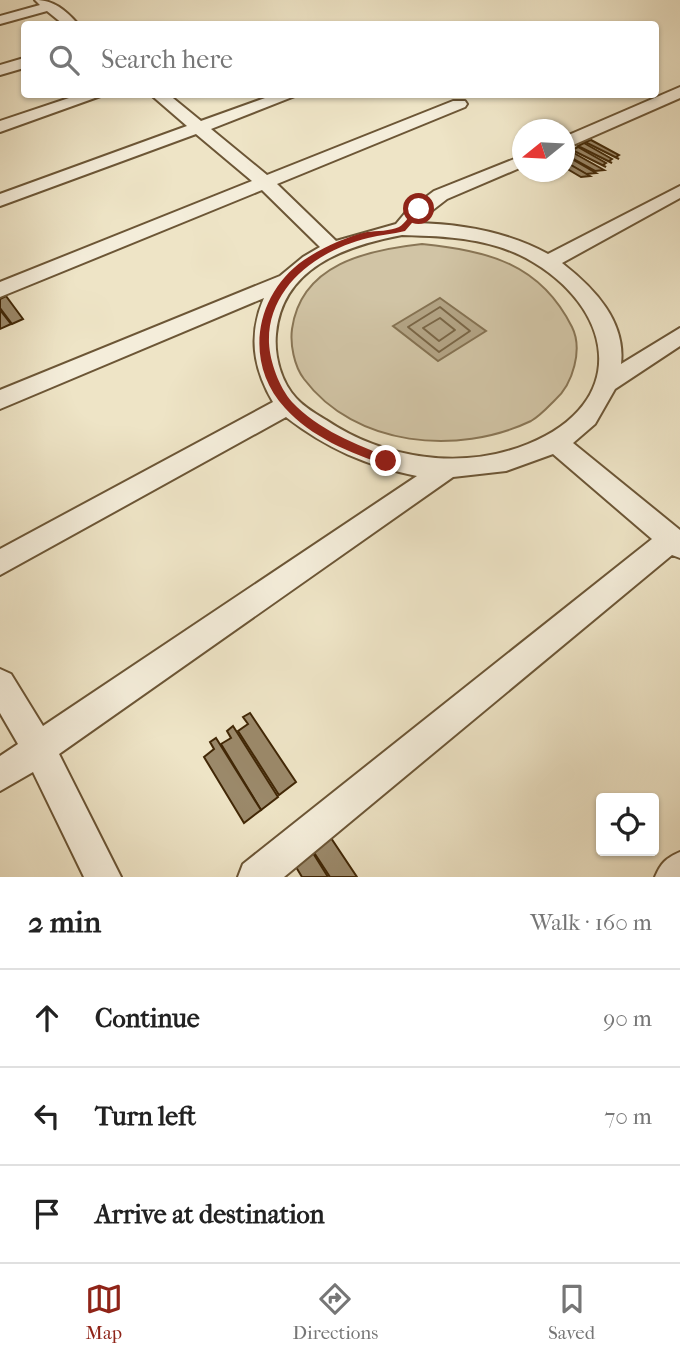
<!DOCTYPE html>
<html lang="en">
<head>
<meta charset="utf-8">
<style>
	body { margin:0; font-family:"IM FELL French Canon",serif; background:#f6f6f6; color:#222 }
	.controls { position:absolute; right:21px; bottom:21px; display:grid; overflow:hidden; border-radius:7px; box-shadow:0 2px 5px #0004 }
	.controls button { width:63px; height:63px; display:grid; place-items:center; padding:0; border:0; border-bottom:2px solid #e0e0e0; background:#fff; color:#222; font:35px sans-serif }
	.compass { position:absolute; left:512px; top:119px; width:63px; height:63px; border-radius:50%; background:#fff; box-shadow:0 2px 5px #0004; rotate:252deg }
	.stop { position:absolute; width:21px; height:21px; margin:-16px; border:5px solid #8f2418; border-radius:50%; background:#fff }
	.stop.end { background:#8f2418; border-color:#fff; box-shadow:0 2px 7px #0008 }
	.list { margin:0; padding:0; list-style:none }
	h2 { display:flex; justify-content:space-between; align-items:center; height:91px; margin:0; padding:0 28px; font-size:30px }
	h2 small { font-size:23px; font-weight:400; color:#767676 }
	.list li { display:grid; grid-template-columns:46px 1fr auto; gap:21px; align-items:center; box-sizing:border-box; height:98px; padding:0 28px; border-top:2px solid #e0e0e0 }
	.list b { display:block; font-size:26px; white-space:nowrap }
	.list em { font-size:23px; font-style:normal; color:#767676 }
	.icon { flex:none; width:38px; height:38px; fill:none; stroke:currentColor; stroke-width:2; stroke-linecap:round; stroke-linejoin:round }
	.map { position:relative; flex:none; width:680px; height:877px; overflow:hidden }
	.search { position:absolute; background:#fff; box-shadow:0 2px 5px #0004; left:21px; right:21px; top:21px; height:77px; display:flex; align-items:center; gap:18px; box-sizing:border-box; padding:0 24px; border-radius:7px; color:#767676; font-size:26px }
	.sheet { height:385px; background:#fff }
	nav { display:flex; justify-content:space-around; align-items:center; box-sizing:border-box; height:98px; border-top:2px solid #e0e0e0; background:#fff; font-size:19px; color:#767676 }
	nav a { display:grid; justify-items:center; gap:4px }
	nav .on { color:#8f2418 }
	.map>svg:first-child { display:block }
	.green { fill:#d1c4a5; stroke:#897656; stroke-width:2 }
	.water { fill:#b3a485; stroke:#857252; stroke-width:2 }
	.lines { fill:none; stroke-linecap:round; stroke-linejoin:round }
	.shore { stroke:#7a6646; stroke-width:2 }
	.building { fill:#9b896a; stroke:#412706; stroke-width:2 }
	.minor-casing { stroke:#6c5636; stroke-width:4 }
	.minor { fill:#f4edda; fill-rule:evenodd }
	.route { fill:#8f2418 }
</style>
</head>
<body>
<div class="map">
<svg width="680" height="877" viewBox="0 0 680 877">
	<rect width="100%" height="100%" fill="#eee4c6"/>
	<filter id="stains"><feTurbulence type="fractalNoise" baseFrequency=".00286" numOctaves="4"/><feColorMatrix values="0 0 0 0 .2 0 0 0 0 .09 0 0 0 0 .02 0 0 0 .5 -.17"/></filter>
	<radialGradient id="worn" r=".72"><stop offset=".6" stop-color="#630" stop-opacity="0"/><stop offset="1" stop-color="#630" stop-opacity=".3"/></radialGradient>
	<path class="green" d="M422,244C488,251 540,263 572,327C583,349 573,384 555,400C548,407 540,416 531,421C458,456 355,447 304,379C294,366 290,344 292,329C301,264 367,250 422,244Z"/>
	<polygon class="water" points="440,298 486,331 438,361 393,326"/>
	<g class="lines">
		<g class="shore">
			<polygon points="440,307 470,331 439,352 408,327"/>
			<polygon points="440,318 455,330 439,341 423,328"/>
		</g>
	</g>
	<g class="building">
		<polygon points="591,140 619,155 616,157 619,159 585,142"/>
		<polygon points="584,143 612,159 609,161 612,163 578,146"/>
		<polygon points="578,147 606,163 603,165 606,167 572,150"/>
		<polygon points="572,152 604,170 595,171 566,155"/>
		<polygon points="564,155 565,155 596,173 586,174 564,161"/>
		<polygon points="564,161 590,176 581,177 564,167"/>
		<polygon points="6,296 23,319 12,324 0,308 0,299"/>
		<polygon points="0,310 11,324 0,329"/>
		<polygon points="250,713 296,782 279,795 238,731 248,724 243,717"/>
		<polygon points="233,726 278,797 261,810 221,744 231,738 227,731"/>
		<polygon points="216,738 261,810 244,823 204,757 214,749 210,742"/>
		<polygon points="325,829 357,877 330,877 313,851"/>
		<polygon points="308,845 328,877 302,877 296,867 306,859 301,850"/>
	</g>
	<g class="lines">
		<defs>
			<g id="minor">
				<path d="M35,0C54,0 65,10 78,24H63L47,11L0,24V16L40,5Z"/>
				<polygon points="24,58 24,68 0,75 0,65"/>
				<polygon points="680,87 680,98 564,149 564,137"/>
				<polygon points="81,94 106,94 0,132 0,121"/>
				<path d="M150,94H168L201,121L276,94H300L211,129L267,175L453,101H465L467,104L465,107L277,184L336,241L396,224L406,212L434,191L522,156V167L447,199L416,223C461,224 508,232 548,254L680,186V198L562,263C594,288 626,321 621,364L680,328V346L615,389L595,424L573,443L680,530V558L672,555L284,877H238L243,864L652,539L553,454L506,471L453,477L59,754L121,877H84L33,772L0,791V756L18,744L0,713V669L11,674L43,726L417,476C367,466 326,448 286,417L0,575V549L273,402C253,368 248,335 264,298L0,409V390L280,276L303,257L320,247L262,190L0,297V282L252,181L196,134L0,206V194L187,126ZM402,235C444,236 488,238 526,258C614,306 632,402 528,444C462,471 384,459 326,420C316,414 304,407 296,398C281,382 274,356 276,334C282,268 344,246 402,235Z"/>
				<path d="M680,852V877H655C661,863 666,858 680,852Z"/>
			</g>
		</defs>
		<use href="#minor" class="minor-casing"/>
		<use href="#minor" class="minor"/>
	</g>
	<path class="route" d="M416,207L424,209L405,231C393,234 380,235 368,238C318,250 267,287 269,343C270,362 279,387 292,402C318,430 356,444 390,458V464L386,465C350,453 311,437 285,408C243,363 255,294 304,260C323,247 346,237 367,232C376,231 391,231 399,227C405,224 412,212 416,207Z"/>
	<rect width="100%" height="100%" filter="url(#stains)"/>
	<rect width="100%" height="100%" fill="url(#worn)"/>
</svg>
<div class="controls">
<button><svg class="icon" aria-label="locate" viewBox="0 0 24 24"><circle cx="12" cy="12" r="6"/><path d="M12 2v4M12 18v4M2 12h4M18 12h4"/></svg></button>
</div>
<svg class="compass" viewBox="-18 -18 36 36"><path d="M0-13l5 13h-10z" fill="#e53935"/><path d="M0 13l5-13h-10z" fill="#767676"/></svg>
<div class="stop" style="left:419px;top:209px"></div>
<div class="stop end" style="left:386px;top:461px"></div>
<div class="search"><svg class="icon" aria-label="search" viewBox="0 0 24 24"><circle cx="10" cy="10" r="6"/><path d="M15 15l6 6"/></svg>Search here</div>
</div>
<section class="sheet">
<h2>2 min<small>Walk · 160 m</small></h2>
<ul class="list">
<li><svg class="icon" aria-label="ahead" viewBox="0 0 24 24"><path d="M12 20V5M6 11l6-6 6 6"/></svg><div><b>Continue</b></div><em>90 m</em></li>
<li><svg class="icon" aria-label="left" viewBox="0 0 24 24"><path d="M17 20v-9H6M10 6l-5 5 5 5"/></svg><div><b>Turn left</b></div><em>70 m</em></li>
<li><svg class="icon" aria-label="arrive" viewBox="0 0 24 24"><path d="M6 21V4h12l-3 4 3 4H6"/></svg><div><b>Arrive at destination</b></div></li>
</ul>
</section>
<nav>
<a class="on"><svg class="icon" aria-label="map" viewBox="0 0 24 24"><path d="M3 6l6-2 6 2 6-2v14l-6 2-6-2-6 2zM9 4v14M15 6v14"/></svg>Map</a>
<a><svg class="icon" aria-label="directions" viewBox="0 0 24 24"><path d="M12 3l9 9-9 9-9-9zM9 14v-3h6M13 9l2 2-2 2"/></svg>Directions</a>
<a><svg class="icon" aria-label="saved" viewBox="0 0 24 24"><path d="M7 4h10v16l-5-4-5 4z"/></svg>Saved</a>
</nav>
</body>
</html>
